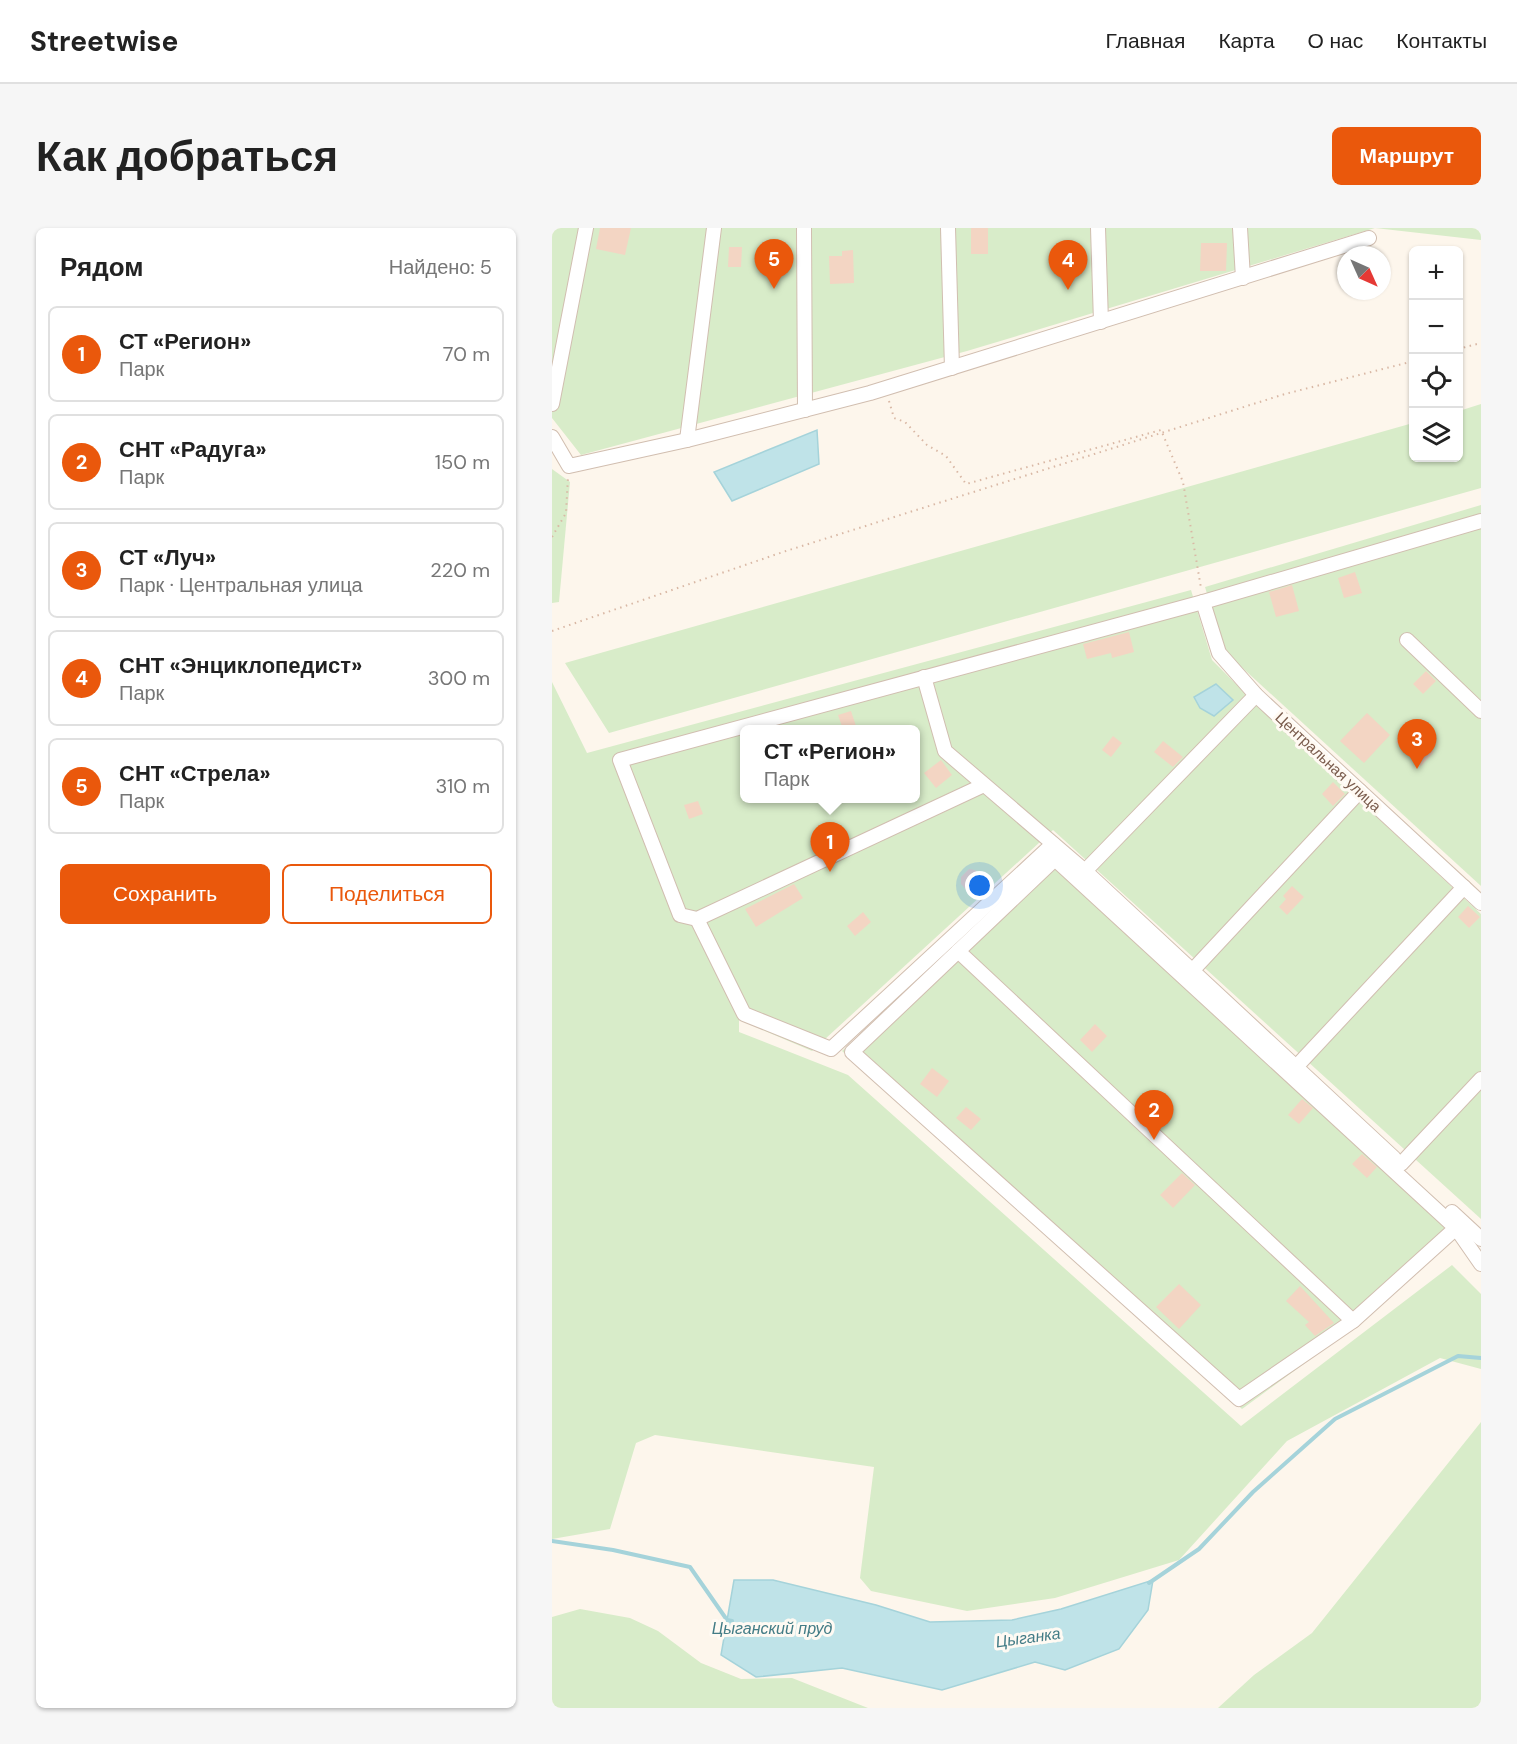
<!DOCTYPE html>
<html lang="ru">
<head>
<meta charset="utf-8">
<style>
	body { margin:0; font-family:"DM Sans",sans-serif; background:#f6f6f6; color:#222 }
	.controls { position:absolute; right:18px; top:18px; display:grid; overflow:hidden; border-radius:9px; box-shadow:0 2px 4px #0004 }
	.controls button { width:54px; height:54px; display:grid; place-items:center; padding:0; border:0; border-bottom:2px solid #e0e0e0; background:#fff; color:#222; font:30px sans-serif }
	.compass { position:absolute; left:785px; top:18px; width:54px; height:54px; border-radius:50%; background:#fff; box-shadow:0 2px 4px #0004; rotate:135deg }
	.you { position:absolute; left:428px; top:658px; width:21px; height:21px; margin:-15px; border:4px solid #fff; border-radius:50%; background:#1a73e8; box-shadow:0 0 0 9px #1a73e833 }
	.badge { display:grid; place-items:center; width:39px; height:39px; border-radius:50%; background:#ea580c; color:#fff; font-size:20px; font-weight:700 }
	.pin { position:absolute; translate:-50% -50px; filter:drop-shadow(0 2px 3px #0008) }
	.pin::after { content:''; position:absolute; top:32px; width:21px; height:18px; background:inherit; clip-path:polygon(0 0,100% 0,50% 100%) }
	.popup { position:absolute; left:188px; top:497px; width:180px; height:78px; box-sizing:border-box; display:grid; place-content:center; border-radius:9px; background:#fff; filter:drop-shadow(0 2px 4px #0005); font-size:20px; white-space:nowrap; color:#767676 }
	.popup b { font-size:22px; color:#222 }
	.popup::after { content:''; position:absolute; left:50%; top:100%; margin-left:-12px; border:12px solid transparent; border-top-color:#fff }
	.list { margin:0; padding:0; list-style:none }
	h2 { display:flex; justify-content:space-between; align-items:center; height:78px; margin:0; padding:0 24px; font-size:26px }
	h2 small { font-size:20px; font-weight:400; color:#767676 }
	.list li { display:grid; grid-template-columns:39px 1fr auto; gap:18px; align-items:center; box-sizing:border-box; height:96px; margin:0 12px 12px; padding:0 12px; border:2px solid #e0e0e0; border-radius:9px }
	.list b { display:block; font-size:22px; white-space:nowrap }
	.list p { margin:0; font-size:20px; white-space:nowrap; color:#767676 }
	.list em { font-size:20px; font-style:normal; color:#767676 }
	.actions { display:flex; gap:12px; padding:18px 24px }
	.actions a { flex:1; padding:14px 0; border:2px solid #ea580c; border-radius:9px; text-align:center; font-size:21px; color:#ea580c }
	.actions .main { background:#ea580c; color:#fff }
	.icon { flex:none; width:33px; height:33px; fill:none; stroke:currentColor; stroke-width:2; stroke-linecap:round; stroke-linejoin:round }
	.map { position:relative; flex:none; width:929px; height:1480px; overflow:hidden; border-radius:9px }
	header { display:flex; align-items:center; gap:36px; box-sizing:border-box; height:84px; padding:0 30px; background:#fff; border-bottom:2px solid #e0e0e0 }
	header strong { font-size:28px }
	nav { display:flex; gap:33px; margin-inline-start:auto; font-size:21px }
	.intro { display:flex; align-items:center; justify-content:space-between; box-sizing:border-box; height:144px; padding:0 36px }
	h1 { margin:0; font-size:42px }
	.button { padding:15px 27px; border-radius:9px; background:#ea580c; color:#fff; font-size:21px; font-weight:700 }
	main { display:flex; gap:36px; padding:0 36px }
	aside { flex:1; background:#fff; border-radius:9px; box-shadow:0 2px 4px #0004 }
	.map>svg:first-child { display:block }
	.green { fill:#d8ecc9; fill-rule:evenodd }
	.water { fill:#bfe3e8; stroke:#a5d3da; stroke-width:1.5 }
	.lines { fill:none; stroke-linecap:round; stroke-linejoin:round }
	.stream { stroke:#a5d3da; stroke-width:4 }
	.building { fill:#f3d5c3 }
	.minor-casing { stroke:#d1beb0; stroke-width:16 }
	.path { stroke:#d9b8a5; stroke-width:2; stroke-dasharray:1.5 4.5; stroke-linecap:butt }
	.minor { stroke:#fff; stroke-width:14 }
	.labels { text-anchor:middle; stroke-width:6; stroke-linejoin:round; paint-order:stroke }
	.street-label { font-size:15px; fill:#7a5c4d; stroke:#fffaf3 }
	.water-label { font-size:16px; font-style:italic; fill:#437c86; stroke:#fffaf3 }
</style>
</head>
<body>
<header>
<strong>Streetwise</strong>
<nav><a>Главная</a><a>Карта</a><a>О нас</a><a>Контакты</a></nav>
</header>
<div class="intro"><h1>Как добраться</h1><a class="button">Маршрут</a></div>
<main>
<aside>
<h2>Рядом<small>Найдено: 5</small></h2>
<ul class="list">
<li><span class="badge">1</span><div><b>СТ «Регион»</b><p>Парк</p></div><em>70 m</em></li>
<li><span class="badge">2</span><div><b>СНТ «Радуга»</b><p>Парк</p></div><em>150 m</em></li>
<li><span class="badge">3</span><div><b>СТ «Луч»</b><p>Парк · Центральная улица</p></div><em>220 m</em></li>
<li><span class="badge">4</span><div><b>СНТ «Энциклопедист»</b><p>Парк</p></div><em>300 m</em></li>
<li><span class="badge">5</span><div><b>СНТ «Стрела»</b><p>Парк</p></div><em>310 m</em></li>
</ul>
<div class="actions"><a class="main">Сохранить</a><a>Поделиться</a></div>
</aside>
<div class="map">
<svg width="929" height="1480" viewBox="0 0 929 1480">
	<rect width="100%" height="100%" fill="#fdf6ec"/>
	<g class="green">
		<polygon points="0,0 929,0 929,12 823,0 415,123 29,227 0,190"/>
		<polygon points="929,176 929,260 57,505 13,435 861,195 862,230 906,230 907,183"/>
		<polygon points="0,241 18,254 7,374 0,375"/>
		<polygon points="929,277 929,658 672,423 653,359"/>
		<path d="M639,362L660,432L706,478L929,686V991L501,602L260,823L187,792V804L296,847L689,1198L900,1037L929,1066V1141L888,1130L735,1213L627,1332L503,1370L415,1383L319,1363L308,1350L322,1239L103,1207L84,1215L58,1301L0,1311V454L35,525ZM192,502H364V570H192Z"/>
		<polygon points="502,622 911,1002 805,1097 690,1181 290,823"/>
		<polygon points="929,1194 929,1480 666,1480 702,1447 760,1405"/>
		<polygon points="28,1381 78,1390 106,1403 149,1435 189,1451 240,1450 316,1480 0,1480 0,1389"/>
	</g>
	<g class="water">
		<polygon points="265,202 267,236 180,273 162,244"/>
		<polygon points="664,456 681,472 662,488 648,480 642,469"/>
		<polygon points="182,1352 221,1352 324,1377 378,1394 460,1392 509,1381 601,1352 596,1382 567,1421 513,1442 483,1434 390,1462 290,1440 204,1449 169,1427"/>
	</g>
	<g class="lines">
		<g class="stream">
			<polyline points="0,1313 61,1322 138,1339 175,1392 180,1393"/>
			<polyline points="597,1355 647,1321 701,1264 783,1191 906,1128 929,1130"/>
		</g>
	</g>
	<g class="building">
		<polygon points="48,0 79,0 73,27 44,21"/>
		<rect x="419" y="0" width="17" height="26"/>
		<polygon points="649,15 675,15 674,43 648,43"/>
		<polygon points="177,19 190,19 189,39 176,39"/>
		<polygon points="301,22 302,55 278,56 277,28 290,28 290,23"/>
		<polygon points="803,344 810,365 792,370 786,350"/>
		<polygon points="740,357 747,383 724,389 717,364"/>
		<polygon points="577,404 582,424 560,430 559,425 535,431 531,416"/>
		<polygon points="874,443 884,453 871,466 861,456"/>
		<polygon points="299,483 305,501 291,501 286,487"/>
		<polygon points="815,485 838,507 812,535 788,513"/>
		<polygon points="858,500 882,524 869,538 844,514"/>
		<polygon points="561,508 570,515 559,529 550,522"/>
		<polygon points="611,513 631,529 621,539 602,524"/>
		<polygon points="389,532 400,547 384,560 372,545"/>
		<polygon points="781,554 793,566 781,578 770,566"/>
		<polygon points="146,573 151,586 137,591 132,577"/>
		<polygon points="417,641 423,642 436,657 422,670 409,656 409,649"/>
		<polygon points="242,656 251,670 204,699 193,681"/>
		<polygon points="740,658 752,669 735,687 727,679 734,671 731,668"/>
		<polygon points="916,678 928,689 917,700 906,689"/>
		<polygon points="311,684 319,694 303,708 295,698"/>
		<polygon points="543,796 555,808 540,824 528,812"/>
		<polygon points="380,840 397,853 385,869 368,856"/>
		<polygon points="750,871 761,880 747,896 736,887"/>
		<polygon points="414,879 429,891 419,902 404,890"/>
		<polygon points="810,926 825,939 815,950 800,936"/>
		<polygon points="630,945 643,957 621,980 608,967"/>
		<polygon points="627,1056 649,1077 627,1101 604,1079"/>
		<polygon points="748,1058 782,1095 763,1108 753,1097 757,1094 734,1073"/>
	</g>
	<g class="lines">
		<defs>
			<g id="minor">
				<polyline points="252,0 253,182"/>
				<polyline points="396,0 400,140"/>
				<polyline points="546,0 549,94"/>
				<polyline points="688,0 691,50"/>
				<polyline points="0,176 34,0"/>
				<polyline points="0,209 17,238 135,212 318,165 817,10"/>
				<polyline points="135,212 162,0"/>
				<polyline points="651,374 667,425 704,467 929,675"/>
				<polyline points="855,412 929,483"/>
				<polyline points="372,449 393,523 533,643 704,467"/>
				<polyline points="432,557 145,691 128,687 68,532 651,374 929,293"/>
				<polyline points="533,643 842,930"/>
				<polyline points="145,691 192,786 279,821 501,616"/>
				<polyline points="406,723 801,1093"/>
				<polyline points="640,743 808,563"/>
				<polyline points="744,839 912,659"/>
				<polyline points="849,936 929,851"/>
				<polyline points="900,984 929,1011"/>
				<polyline points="904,1000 801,1093 687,1171 300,824 503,631 904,1000 929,1036"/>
			</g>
		</defs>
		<use href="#minor" class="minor-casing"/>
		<g class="path">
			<polyline points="906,121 929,115"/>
			<polyline points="337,173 342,190 353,194 375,217 394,228 414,256 609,202 631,254 649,360"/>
			<polyline points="0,309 14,285 16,249"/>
			<polyline points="0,403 234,323 733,166 862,133"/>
		</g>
		<use href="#minor" class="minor"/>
	</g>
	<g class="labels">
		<g class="street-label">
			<text transform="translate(776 534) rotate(43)" y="5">Центральная улица</text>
		</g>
		<g class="water-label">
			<text x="220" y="1406">Цыганский пруд</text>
			<text transform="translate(476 1409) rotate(-8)" y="6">Цыганка</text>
		</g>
	</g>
</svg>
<div class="controls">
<button>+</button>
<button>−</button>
<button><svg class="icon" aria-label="locate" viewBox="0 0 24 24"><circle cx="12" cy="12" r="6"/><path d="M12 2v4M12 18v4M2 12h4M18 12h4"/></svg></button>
<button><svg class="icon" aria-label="layers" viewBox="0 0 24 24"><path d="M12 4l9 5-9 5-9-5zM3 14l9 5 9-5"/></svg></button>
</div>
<svg class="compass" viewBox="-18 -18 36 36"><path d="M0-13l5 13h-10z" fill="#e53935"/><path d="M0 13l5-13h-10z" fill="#767676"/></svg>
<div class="you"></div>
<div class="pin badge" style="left:278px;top:644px">1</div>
<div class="popup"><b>СТ «Регион»</b>Парк</div>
<div class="pin badge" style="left:602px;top:912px">2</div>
<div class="pin badge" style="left:865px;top:541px">3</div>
<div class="pin badge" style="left:516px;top:62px">4</div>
<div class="pin badge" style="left:222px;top:61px">5</div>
</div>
</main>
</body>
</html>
